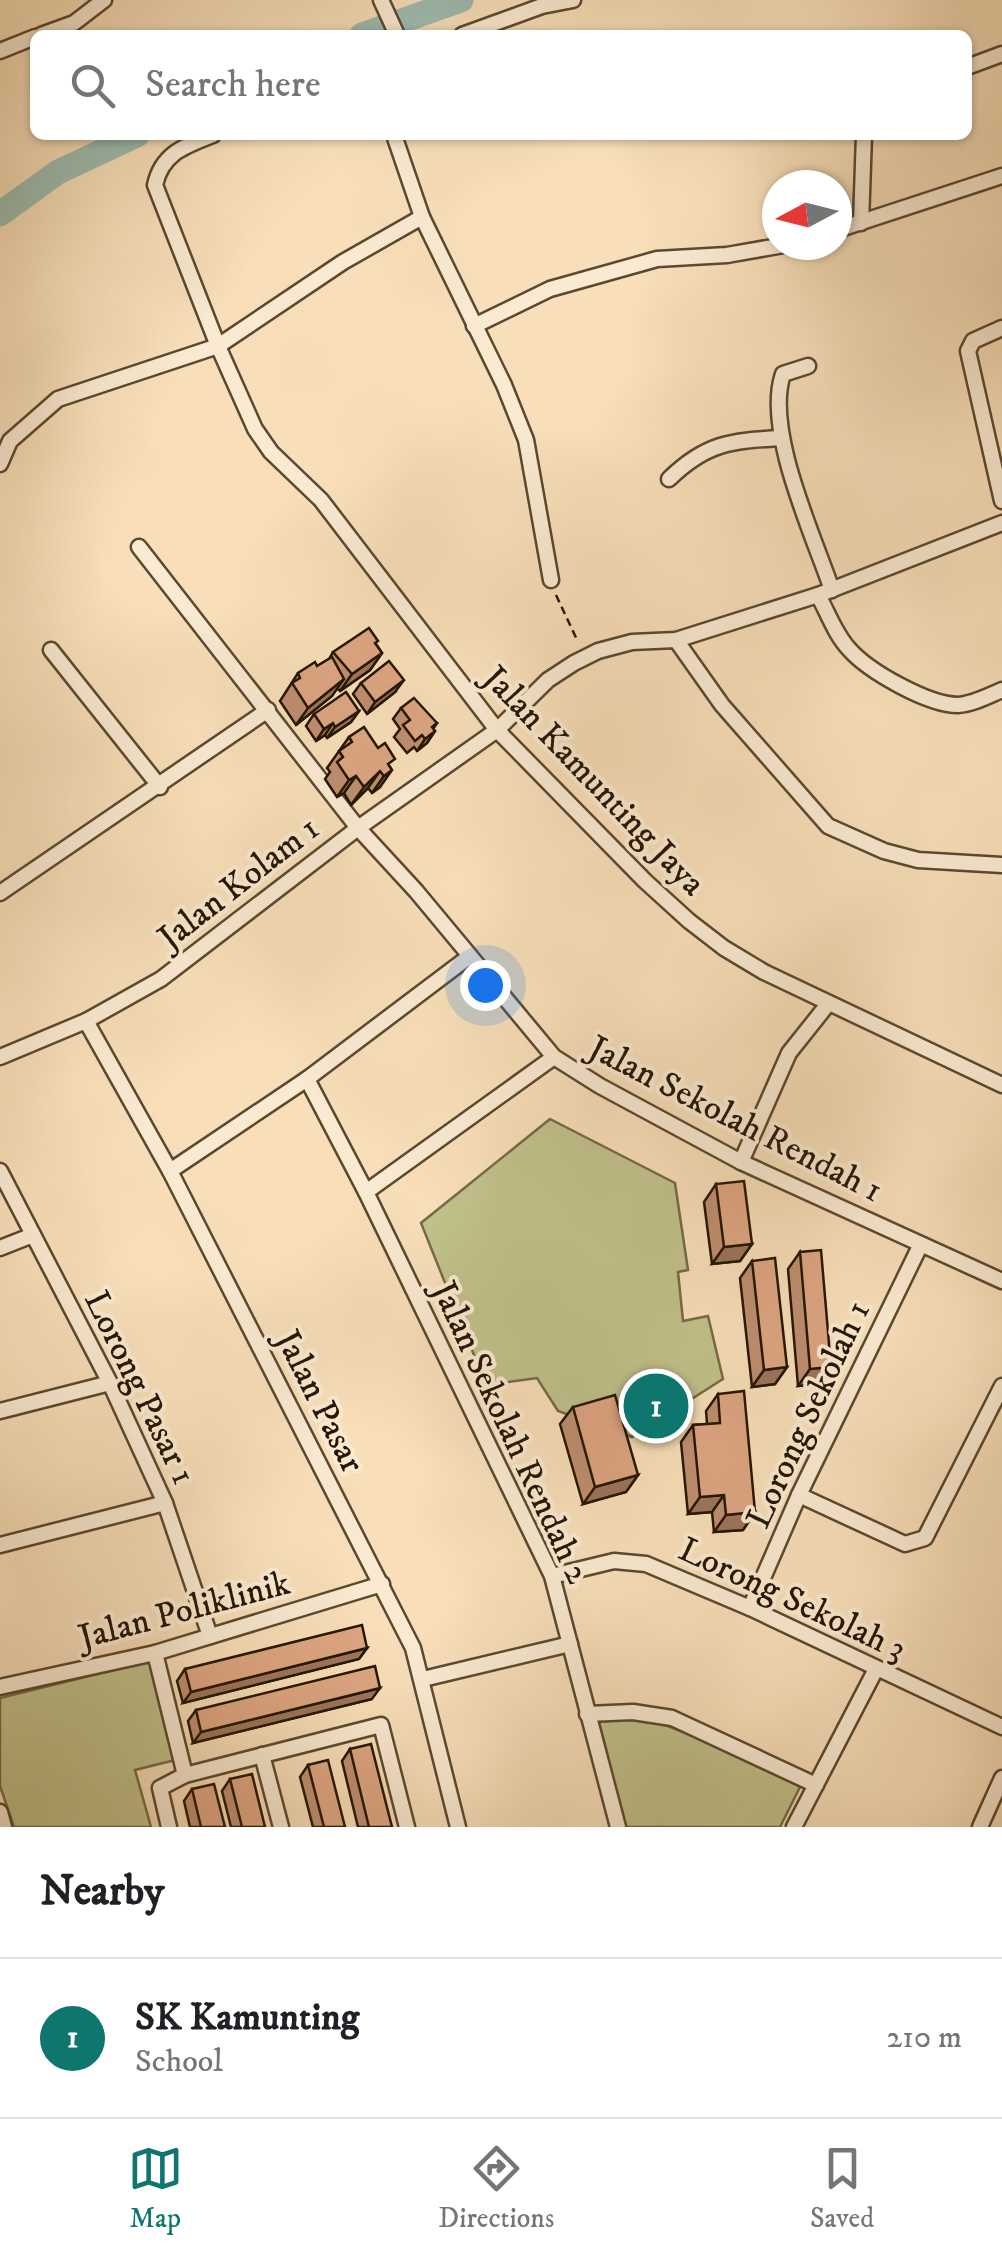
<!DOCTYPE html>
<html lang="en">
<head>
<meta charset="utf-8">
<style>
	body { margin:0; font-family:"IM FELL DW Pica",serif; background:#f6f6f6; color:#202124 }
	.compass { position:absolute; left:762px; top:170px; width:90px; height:90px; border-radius:50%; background:#fff; box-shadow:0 2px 8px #0004; rotate:263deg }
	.you { position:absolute; left:485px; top:985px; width:35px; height:35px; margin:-25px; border:8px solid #fff; border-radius:50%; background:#1a73e8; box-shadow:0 0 0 15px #1a73e833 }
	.badge { display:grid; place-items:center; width:65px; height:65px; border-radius:50%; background:#0f766e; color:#fff; font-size:32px; font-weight:700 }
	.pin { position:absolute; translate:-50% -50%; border:5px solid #fff; box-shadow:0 2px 10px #0006 }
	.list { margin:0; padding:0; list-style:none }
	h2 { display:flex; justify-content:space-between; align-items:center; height:130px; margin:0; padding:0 40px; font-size:42px }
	h2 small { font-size:32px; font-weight:400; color:#757577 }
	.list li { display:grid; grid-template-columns:65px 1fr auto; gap:30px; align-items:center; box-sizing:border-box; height:160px; padding:0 40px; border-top:2px solid #e0e0e0 }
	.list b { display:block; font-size:38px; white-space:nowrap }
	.list p { margin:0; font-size:32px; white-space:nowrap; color:#757577 }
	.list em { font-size:32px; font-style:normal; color:#757577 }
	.icon { flex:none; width:55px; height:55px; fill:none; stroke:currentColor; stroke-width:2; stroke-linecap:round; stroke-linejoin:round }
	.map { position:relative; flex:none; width:1002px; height:1827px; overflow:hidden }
	.search { position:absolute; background:#fff; box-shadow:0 2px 8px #0004; left:30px; right:30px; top:30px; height:110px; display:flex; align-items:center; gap:25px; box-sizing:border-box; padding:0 35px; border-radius:15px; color:#757577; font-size:38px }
	.sheet { height:290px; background:#fff }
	nav { display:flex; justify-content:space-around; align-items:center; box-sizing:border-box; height:140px; border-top:2px solid #e0e0e0; background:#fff; font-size:28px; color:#757577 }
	nav a { display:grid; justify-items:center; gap:5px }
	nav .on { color:#0f766e }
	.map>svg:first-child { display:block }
	.green { fill:#c1c18c; stroke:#736b46; stroke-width:2.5 }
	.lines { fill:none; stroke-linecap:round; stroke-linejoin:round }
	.river { stroke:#9dbcb1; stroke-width:25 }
	.street-casing { stroke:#5a482f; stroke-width:19 }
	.path { stroke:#251501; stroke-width:2.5; stroke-dasharray:8 5; stroke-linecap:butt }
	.street { stroke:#faead2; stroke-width:14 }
	.wall { fill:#be8e70; stroke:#251501; stroke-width:2.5 }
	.shaded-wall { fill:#9b745b; stroke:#251501; stroke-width:2.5 }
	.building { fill:#dda582; stroke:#251501; stroke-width:2.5 }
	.labels { text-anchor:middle; stroke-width:8; stroke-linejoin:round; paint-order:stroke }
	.street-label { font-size:35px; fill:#251501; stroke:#faead2 }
</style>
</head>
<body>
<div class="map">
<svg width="1002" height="1827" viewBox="0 0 1002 1827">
	<rect width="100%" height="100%" fill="#f8dfb9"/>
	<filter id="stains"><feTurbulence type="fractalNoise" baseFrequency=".002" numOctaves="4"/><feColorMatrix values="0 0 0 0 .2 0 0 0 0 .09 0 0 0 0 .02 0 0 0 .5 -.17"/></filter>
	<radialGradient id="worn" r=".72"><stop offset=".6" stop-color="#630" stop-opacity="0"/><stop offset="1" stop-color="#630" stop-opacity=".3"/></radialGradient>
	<g class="green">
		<polygon points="550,1119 675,1183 688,1270 678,1272 683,1321 708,1316 723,1379 632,1437 558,1411 537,1378 486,1385 421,1223"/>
		<polygon points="150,1661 175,1760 135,1770 151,1827 14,1827 0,1786 0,1698"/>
		<polygon points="622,1719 660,1723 804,1779 780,1827 625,1827 599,1722"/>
	</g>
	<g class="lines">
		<g class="river">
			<polyline points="362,35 461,0"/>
			<polyline points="0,214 58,172 137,135"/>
		</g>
		<defs>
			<g id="street">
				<polyline points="381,0 397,35"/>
				<polyline points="41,35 74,23 104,0"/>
				<polyline points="462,35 542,6 573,0"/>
				<polyline points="0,51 35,37"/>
				<polyline points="967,67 1002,54"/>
				<path d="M213,135C185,146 162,153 155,185L218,346L255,429L271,452L321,500L497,730L645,881L689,921L724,948L764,972L1002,1085"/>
				<polyline points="394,135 422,217 504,385 526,440 551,580"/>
				<polyline points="861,223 864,135"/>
				<polyline points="837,230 1002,176"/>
				<polyline points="474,326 550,289 657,259 727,255 784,245"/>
				<polyline points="1002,328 973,341 968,351 1002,501"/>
				<path d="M808,366L783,374C764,430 813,534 832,590"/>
				<polyline points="0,464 10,441 58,399 218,346 343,262 422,217"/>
				<path d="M669,479C706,443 730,441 780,438"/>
				<polyline points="139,547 358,828 416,891 554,1057 600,1086 741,1162 1002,1281"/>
				<path d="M818,595C828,613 835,634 849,649C868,671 928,705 958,705C973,704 988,696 1002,690"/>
				<polyline points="676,640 722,705 828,826 884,851 918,860 1002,865"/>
				<polyline points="51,650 160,787"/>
				<polyline points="0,893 268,710"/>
				<polyline points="86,1021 170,1171 413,1648 458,1827"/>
				<polyline points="0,1057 86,1021 161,979 358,828 497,730 548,680 574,663 598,651 632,642 676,640 818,595 1002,523"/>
				<polyline points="307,1079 366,1192 552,1576 618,1827"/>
				<polyline points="741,1162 789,1053 828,1004"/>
				<polyline points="0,1171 110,1383 165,1503 210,1636"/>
				<polyline points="170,1171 307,1079 470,956"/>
				<polyline points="366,1192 554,1057"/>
				<polyline points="0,1248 33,1235"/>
				<polyline points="0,1411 110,1383"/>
				<polyline points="799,1495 905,1544 925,1538 1002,1386"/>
				<polyline points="0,1545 165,1503"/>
				<polyline points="552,1576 614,1561 646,1564 750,1608 1002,1727"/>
				<polyline points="750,1608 799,1495 920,1246"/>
				<polyline points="155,1653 185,1775"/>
				<polyline points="423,1679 570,1644"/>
				<polyline points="0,1687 155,1653 382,1584"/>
				<polyline points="587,1714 633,1712 672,1718 816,1785"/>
				<polyline points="262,1755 281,1827"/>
				<polyline points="0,1812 4,1827"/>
				<polyline points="169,1827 160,1788 185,1775 381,1725 407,1827"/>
				<polyline points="794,1827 876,1669"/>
				<polyline points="980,1827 1002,1778"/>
			</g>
		</defs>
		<use href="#street" class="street-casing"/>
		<polyline class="path" points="556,595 578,642"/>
		<use href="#street" class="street"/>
	</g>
	<g class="wall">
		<polygon points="376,644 382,653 370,670 340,691 337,688 332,696 296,725 280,701 298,673 317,666 329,659 333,652"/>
		<polygon points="361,683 395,692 367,714 353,694"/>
		<polygon points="401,708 437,723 433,729 435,731 427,743 417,751 414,747 407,753 394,737 400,729 393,719"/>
		<polygon points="359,711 351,722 327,738 325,735 316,741 306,726 314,714"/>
		<polygon points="349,737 378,748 390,767 380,787 372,793 368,788 351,805 344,793 337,797 325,779 330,772 327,768"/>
		<polygon points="716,1184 752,1244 740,1261 712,1264 704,1202"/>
		<polygon points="800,1252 831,1367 819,1384 798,1386 788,1269"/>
		<polygon points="752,1261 787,1367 775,1384 752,1387 740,1278"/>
		<polygon points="718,1394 755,1512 743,1530 714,1532 712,1512 688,1514 681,1442 693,1425 707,1424 706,1411"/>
		<polygon points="573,1407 638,1475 626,1492 583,1504 560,1424"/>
		<polygon points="367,1648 359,1659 183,1703 177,1681 185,1669"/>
		<polygon points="372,1699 193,1743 188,1721 196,1710"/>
		<polygon points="350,1749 392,1827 358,1827 342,1761"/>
		<polygon points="308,1765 345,1827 313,1827 300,1777"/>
		<polygon points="230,1779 265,1827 231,1827 222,1791"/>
		<polygon points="192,1789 225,1827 190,1827 184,1801"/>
	</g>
	<g class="shaded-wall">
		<polygon points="382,653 370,670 340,691 352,674"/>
		<polygon points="344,679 332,696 296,725 308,708"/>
		<polygon points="404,680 395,692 367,714 375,702"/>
		<polygon points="359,711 351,722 327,738 335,727"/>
		<polygon points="333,723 325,735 316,741 324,729"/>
		<polygon points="435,731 427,743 417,751 425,739"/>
		<polygon points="392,770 380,787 372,793 384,776"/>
		<polygon points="380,771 368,788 351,805 364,787"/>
		<polygon points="356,776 344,793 337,797 349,780"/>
		<polygon points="752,1244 740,1261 712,1264 724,1247"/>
		<polygon points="787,1367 775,1384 752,1387 764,1370"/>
		<polygon points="831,1367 819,1384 798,1386 810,1369"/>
		<polygon points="638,1475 626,1492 583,1504 595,1487"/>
		<polygon points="724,1495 712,1512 688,1514 700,1497"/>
		<polygon points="755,1512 743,1530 714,1532 726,1515"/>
		<polygon points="367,1648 359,1659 183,1703 191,1692"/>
		<polygon points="380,1688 372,1699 193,1743 201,1732"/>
	</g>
	<g class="building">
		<polygon points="369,628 378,641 375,643 382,653 352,674 333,652"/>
		<polygon points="332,657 344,679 308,708 292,683 300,678 298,673 315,662 317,666"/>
		<polygon points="389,661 404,680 375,702 361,683"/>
		<polygon points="346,692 359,711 335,727 333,723 324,729 314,714"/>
		<polygon points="414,698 437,723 432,727 435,731 425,739 422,735 415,741 403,725 410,720 401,708"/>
		<polygon points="364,727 378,748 385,743 395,759 388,764 392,770 384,776 380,771 364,787 356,776 349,780 337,762 343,757 339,751 352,742 349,737"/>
		<polygon points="744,1181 752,1244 724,1247 716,1184"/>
		<polygon points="821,1250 831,1367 810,1369 800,1252"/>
		<polygon points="775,1258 787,1367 764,1370 752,1261"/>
		<polygon points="744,1391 755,1512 726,1515 724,1495 700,1497 693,1425 720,1423 718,1394"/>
		<polygon points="615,1395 638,1475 595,1487 573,1407"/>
		<polygon points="362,1625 367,1648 191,1692 185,1669"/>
		<polygon points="375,1666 380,1688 201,1732 196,1710"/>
		<polygon points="371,1744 392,1827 369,1827 350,1749"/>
		<polygon points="328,1760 345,1827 324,1827 308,1765"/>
		<polygon points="252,1774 265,1827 242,1827 230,1779"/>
		<polygon points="214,1784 225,1827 201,1827 192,1789"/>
	</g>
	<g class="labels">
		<g class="street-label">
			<text transform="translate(595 780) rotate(46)" y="12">Jalan Kamunting Jaya</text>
			<text transform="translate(238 882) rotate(-38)" y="12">Jalan Kolam 1</text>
			<text transform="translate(736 1118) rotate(27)" y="12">Jalan Sekolah Rendah 1</text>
			<text transform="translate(141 1387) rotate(64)" y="12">Lorong Pasar 1</text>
			<text transform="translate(321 1401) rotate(63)" y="12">Jalan Pasar</text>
			<text transform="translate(807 1414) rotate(-65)" y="12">Lorong Sekolah 1</text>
			<text transform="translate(512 1432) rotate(65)" y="12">Jalan Sekolah Rendah 2</text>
			<text transform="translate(793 1598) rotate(25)" y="12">Lorong Sekolah 3</text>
			<text transform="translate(184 1609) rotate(-15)" y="12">Jalan Poliklinik</text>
		</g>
	</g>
	<rect width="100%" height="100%" filter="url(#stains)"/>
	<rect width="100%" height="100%" fill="url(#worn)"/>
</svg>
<svg class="compass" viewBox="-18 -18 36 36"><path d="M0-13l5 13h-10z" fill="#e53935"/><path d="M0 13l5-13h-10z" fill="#757577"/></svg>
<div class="you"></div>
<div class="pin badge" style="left:656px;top:1406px">1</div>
<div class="search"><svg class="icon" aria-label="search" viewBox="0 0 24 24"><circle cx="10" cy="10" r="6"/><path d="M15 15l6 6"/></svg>Search here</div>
</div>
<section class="sheet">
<h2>Nearby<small></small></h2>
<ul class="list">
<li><span class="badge">1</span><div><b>SK Kamunting</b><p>School</p></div><em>210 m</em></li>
</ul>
</section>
<nav>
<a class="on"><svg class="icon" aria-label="map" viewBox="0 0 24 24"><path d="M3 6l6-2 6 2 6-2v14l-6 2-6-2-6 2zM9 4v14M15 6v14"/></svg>Map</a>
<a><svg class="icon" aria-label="directions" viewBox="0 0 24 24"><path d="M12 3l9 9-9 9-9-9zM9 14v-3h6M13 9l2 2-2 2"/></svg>Directions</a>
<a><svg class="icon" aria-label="saved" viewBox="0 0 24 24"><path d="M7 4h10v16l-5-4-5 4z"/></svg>Saved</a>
</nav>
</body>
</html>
